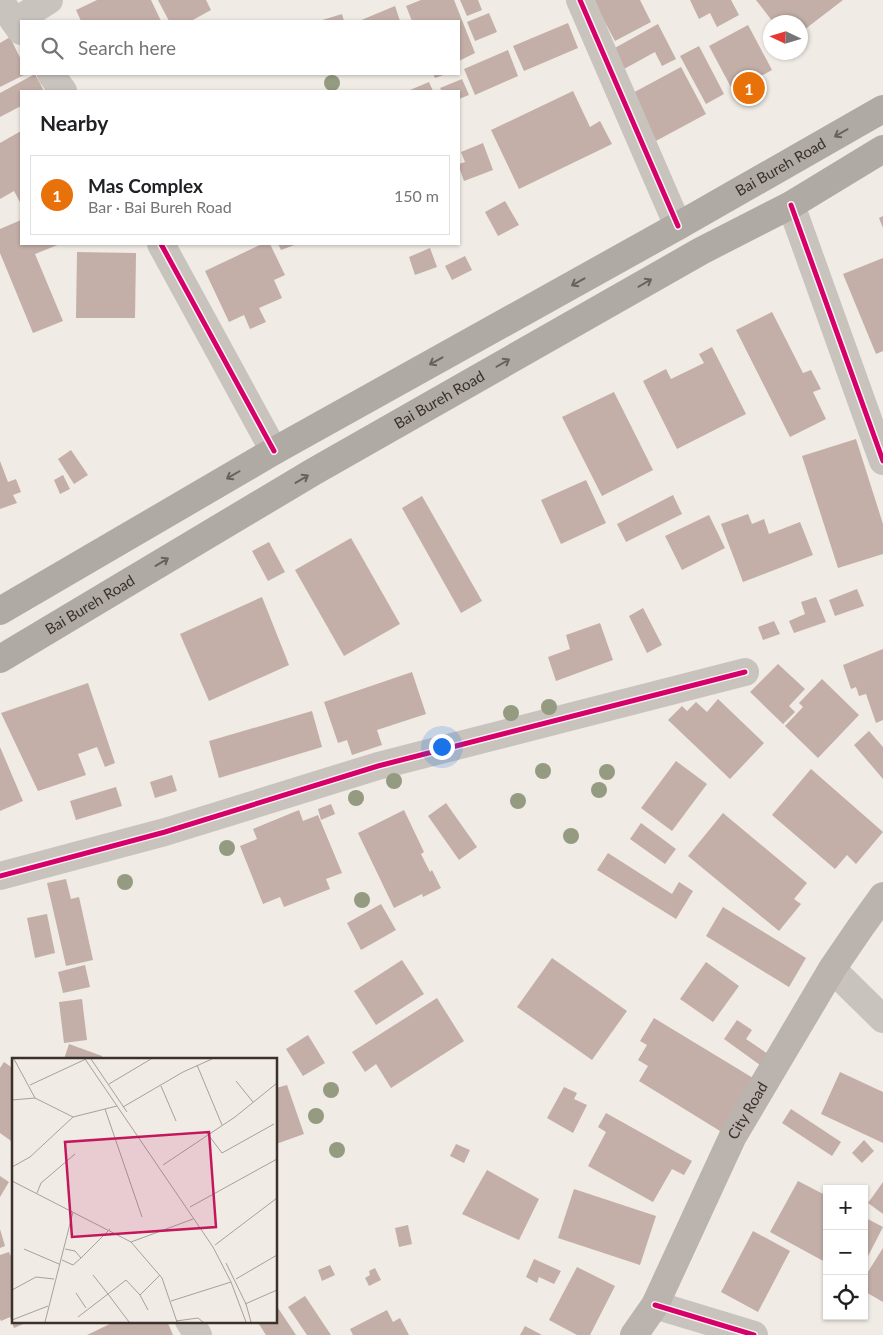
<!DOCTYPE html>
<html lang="en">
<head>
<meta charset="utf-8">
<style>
	body { margin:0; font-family:Lato,sans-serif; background:#f6f6f6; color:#202124 }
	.controls { position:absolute; right:15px; bottom:15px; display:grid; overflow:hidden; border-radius:0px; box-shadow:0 1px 4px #0004 }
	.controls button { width:45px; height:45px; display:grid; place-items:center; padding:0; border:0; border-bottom:1px solid #e0e0e0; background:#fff; color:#202124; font:25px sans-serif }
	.compass { position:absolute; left:763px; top:15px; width:45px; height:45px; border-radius:50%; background:#fff; box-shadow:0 1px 4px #0004; rotate:274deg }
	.you { position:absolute; left:441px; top:746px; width:18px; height:18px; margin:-12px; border:4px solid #fff; border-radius:50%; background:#1a73e8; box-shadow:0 0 0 8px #1a73e833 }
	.badge { display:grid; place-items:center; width:32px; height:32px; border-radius:50%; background:#2563eb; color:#fff; font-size:16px; font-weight:700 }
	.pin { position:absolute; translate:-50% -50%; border:2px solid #fff; box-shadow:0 1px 5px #0006 }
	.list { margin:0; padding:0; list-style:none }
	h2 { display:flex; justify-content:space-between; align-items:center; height:65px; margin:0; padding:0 20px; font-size:21px }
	h2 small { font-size:16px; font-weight:400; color:#757577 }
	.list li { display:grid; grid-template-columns:32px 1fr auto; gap:15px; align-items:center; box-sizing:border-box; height:80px; margin:0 10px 10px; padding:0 10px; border:1px solid #e0e0e0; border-radius:0px }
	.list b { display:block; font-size:19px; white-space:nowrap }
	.list p { margin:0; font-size:16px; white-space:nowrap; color:#757577 }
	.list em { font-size:16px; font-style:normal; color:#757577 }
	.icon { flex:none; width:28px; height:28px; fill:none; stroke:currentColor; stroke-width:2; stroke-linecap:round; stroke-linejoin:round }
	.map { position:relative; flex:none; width:883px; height:1335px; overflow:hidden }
	.search { position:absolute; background:#fff; box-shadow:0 1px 4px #0004; left:20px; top:20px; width:440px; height:55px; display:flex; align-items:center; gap:12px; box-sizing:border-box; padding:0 18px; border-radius:0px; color:#757577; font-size:19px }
	.panel { position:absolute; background:#fff; box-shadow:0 1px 4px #0004; left:20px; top:90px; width:440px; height:155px; border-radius:0px }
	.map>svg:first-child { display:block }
	.building { fill:#c3afa7 }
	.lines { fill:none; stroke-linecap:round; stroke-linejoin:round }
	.street { stroke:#c9c3be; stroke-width:28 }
	.secondary { stroke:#bab3ae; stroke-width:28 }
	.highway { stroke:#afaaa4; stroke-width:28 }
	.cycleway-casing { stroke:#fbf5ee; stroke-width:8 }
	.cycleway { stroke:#d6006c; stroke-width:5 }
	.tree { fill:#959b80 }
	.oneway { stroke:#69615b }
	.labels { text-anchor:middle; stroke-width:4; stroke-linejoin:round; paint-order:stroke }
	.street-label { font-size:15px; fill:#3b302b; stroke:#fbf5ee }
	.inset-road { fill:none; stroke:#a8a09b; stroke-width:1 }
	.view { fill:#c2185b; fill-opacity:0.15; stroke:#c2185b; stroke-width:2.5 }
	.inset-edge { fill:none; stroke:#3b302b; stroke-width:2.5 }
</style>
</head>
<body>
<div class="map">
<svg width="883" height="1335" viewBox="0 0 883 1335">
	<rect width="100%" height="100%" fill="#f0ebe5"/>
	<g class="building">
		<polygon points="97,0 151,0 161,21 81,21 76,10"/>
		<polygon points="158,0 206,0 211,10 191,21 169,21"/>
		<polygon points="421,0 454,0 475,53 459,61 459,21 412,21 406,6"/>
		<polygon points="460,0 478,0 482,10 467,16"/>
		<polygon points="593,0 640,0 651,22 615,41"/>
		<polygon points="690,0 731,0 739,15 717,27 710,13 699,19"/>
		<polygon points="756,0 843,0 800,33 800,22 773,22"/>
		<polygon points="395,6 400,21 359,21"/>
		<polygon points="489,13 497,32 475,41 467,22"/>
		<polygon points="342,14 344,21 319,21"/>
		<polygon points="568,23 578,48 524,71 513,46"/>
		<polygon points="658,24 676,59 662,66 655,52 624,69 613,49"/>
		<polygon points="748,25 772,70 733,91 709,46"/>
		<polygon points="10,37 21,60 21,74 26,74 0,87 0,43"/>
		<polygon points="699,46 724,94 706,104 680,56"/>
		<polygon points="508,50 518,76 475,95 464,69"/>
		<polygon points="681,67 706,114 654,142 629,95"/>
		<polygon points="35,74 44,91 21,91 21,106 0,117 0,93"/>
		<polygon points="433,74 446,74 435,78"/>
		<polygon points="462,79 469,95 459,99 459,91 442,91 440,88"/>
		<polygon points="429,82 433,91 411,91 410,90"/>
		<polygon points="573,91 590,127 600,121 612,144 519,189 491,130"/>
		<polygon points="21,131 21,204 14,191 0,199 0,143"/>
		<polygon points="483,143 493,170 464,181 459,167 459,164 465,162 461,152"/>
		<polygon points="505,201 519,225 498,236 485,212"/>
		<polygon points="883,216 883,228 879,218"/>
		<polygon points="21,220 21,244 60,244 35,254 63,321 33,333 0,253 0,229"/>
		<polygon points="262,244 270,244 285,275 274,280 282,298 259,308 266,322 250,329 244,315 229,322 205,271"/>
		<polygon points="278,244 297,244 281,250"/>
		<polygon points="430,248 437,267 415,275 409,257"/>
		<polygon points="77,252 136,253 135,318 76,318"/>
		<polygon points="465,256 472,270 452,280 445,266"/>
		<polygon points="883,258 883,351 876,354 843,274"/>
		<polygon points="772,312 803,373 811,370 821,389 813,392 826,419 790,437 736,330"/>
		<polygon points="712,347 746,414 677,449 643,381 666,369 671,379 704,363 699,354"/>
		<polygon points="614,392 653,470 602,496 562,417"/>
		<polygon points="856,439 883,524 883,554 838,568 802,456"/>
		<polygon points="71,450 88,475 74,484 58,459"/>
		<polygon points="0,461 8,482 16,479 21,492 13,495 17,503 0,509"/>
		<polygon points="63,475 70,489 60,494 54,480"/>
		<polygon points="586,480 606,523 561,544 541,500"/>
		<polygon points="673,495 682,514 626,542 617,524"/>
		<polygon points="422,496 482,601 461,613 402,508"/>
		<polygon points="748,514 752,524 764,519 769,534 800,522 813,555 743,582 721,524"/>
		<polygon points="709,515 725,548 682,570 665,536"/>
		<polygon points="351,538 400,624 344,656 295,570"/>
		<polygon points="269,542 285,572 268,581 252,551"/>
		<polygon points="857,589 864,606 835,616 829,600"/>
		<polygon points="262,597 289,665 209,701 180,634"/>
		<polygon points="816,597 826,622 794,633 789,621 805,614 801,602"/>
		<polygon points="643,608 662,645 647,653 629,616"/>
		<polygon points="774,621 780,634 763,640 758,627"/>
		<polygon points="600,623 613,660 556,681 548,657 570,649 566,635"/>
		<polygon points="883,649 883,720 876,723 866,694 859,696 856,687 851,689 843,665"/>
		<polygon points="778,664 805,689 789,706 795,712 783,724 750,692"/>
		<polygon points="412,672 426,714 377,730 382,745 352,755 347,740 338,743 324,702"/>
		<polygon points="822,679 859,715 818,758 785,726 803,707 799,703"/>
		<polygon points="88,683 115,763 105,767 97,747 78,754 86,775 38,791 1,713"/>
		<polygon points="718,699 764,743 730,779 668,720 682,706 687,711 696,702 707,712"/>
		<polygon points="312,711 322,747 219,778 209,741"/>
		<polygon points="869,731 883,747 883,779 854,745"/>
		<polygon points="0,747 23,801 0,811"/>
		<polygon points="676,761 707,784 672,831 641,808"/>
		<polygon points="811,769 883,832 856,864 847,855 835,869 772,815"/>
		<polygon points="172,775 177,791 155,798 150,782"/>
		<polygon points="116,787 122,806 76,820 70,801"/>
		<polygon points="446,803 477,847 459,860 428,816"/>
		<polygon points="331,804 335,814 321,820 318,809"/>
		<polygon points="299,810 303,821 318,815 342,873 326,879 330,889 284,907 280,897 263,904 240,846 257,839 253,829"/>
		<polygon points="404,810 424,852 421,854 430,872 432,870 441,888 423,897 422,894 394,908 358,833"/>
		<polygon points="723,813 807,883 794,899 801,904 779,931 688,856"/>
		<polygon points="641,823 676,849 665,864 630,839"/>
		<polygon points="608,853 672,894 679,882 693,891 676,919 597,870"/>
		<polygon points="66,879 71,899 79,897 93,960 66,966 47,883"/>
		<polygon points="381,904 396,930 361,950 347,923"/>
		<polygon points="723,907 806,958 789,987 706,936"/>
		<polygon points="47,914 55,953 35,958 27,918"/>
		<polygon points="552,958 627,1011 592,1060 517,1007"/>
		<polygon points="402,960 424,994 376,1025 354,991"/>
		<polygon points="706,962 739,986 713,1022 680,999"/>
		<polygon points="85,965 90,987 63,993 58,972"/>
		<polygon points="437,998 464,1041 391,1088 376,1064 365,1072 352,1052"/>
		<polygon points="82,999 87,1040 64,1043 59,1002"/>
		<polygon points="654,1018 753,1078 720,1131 639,1081 648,1066 638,1060 647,1045 640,1041"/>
		<polygon points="737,1020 752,1030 746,1039 768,1054 760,1065 724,1039"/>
		<polygon points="308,1035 325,1063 303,1076 286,1049"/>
		<polygon points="69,1044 102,1056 102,1059 64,1059"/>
		<polygon points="4,1062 14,1069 14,1143 0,1133 0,1068"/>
		<polygon points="840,1072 883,1092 883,1143 821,1114"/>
		<polygon points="287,1085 304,1134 276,1144 276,1088"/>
		<polygon points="564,1087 577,1093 574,1099 587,1105 573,1133 547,1118"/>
		<polygon points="791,1109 841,1142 832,1156 782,1123"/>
		<polygon points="606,1113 692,1161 684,1175 672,1169 653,1202 588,1166 606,1132 598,1127"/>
		<polygon points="864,1140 874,1151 862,1163 852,1153"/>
		<polygon points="456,1144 470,1150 464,1163 450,1156"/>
		<polygon points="487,1170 539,1199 519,1240 462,1214"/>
		<polygon points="0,1176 9,1182 0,1197"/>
		<polygon points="798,1181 827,1196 827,1263 770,1232"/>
		<polygon points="883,1182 883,1214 868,1203"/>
		<polygon points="574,1189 656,1216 640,1265 558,1238"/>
		<polygon points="864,1217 883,1227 864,1264"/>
		<polygon points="408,1225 412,1244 399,1247 395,1228"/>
		<polygon points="0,1229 5,1246 0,1248"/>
		<polygon points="753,1231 790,1251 758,1312 721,1292"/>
		<polygon points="883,1248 883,1302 864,1291 864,1278"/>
		<polygon points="9,1252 14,1263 14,1321 30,1321 14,1328 10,1317 1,1321 0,1319 0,1255"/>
		<polygon points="534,1259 561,1271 554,1284 539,1277 537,1283 526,1277"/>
		<polygon points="330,1265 335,1275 322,1281 318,1270"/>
		<polygon points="577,1267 615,1286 590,1335 577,1335 549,1320"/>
		<polygon points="375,1268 381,1280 369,1286 365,1278 370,1275 369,1271"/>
		<polygon points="305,1296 331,1335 307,1335 288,1307"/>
		<polygon points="276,1305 296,1335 266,1335 257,1321 276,1321"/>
		<polygon points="387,1310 393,1322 400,1318 409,1335 353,1335 350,1329"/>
		<polygon points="116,1321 167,1321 173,1335 87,1335"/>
		<polygon points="525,1326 542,1335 520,1335"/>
	</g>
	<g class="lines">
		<g class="street">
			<polyline points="580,0 678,226"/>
			<polyline points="0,1 21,31"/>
			<polyline points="15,22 49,0"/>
			<polyline points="51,74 63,91"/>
			<polyline points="791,205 883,461"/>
			<polyline points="161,244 274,451"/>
			<polyline points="0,876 165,832 378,766 745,672"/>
			<polyline points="832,969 883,1019"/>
			<polyline points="655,1305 754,1335"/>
			<polyline points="189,1321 198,1335"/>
		</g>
		<path class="secondary" id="s1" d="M634,1335L655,1305L733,1136L832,969L860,928L883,896"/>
		<g class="highway">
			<path id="s2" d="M0,611L274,451L678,226L883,109"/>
			<path id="s3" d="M0,659L313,472L701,251L791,205L883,149"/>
		</g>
		<defs>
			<g id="cycleway">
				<polyline points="580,0 678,226"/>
				<polyline points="791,205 883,461"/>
				<polyline points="161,244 274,451"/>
				<polyline points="0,876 165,832 378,766 745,672"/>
				<polyline points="655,1305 754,1335"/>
			</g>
		</defs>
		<use href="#cycleway" class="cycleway-casing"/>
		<use href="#cycleway" class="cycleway"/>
	</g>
	<g class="tree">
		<circle cx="332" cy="83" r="8"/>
		<circle cx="549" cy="707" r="8"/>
		<circle cx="511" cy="713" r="8"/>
		<circle cx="543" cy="771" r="8"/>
		<circle cx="607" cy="772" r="8"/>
		<circle cx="394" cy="781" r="8"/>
		<circle cx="599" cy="790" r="8"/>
		<circle cx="356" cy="798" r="8"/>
		<circle cx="518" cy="801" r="8"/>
		<circle cx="571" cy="836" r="8"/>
		<circle cx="227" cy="848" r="8"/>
		<circle cx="125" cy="882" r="8"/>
		<circle cx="362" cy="900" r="8"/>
		<circle cx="331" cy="1090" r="8"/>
		<circle cx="316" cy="1116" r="8"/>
		<circle cx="337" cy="1150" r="8"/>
	</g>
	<defs><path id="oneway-shaft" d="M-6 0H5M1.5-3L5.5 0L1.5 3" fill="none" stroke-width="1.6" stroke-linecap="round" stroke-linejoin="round" transform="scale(1.25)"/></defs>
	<g class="oneway">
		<use href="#oneway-shaft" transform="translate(841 133) rotate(150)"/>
		<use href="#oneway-shaft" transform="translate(578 282) rotate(151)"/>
		<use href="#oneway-shaft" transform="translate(645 283) rotate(-30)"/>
		<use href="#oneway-shaft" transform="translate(436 361) rotate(151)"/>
		<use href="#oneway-shaft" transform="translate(503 363) rotate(-30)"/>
		<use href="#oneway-shaft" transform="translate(233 475) rotate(150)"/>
		<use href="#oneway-shaft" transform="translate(302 479) rotate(-31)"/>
		<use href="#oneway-shaft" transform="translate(162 562) rotate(-31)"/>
	</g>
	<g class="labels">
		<g class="street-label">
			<text dy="5" stroke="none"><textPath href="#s2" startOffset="898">Bai Bureh Road</textPath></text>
			<text dy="5" stroke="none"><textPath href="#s3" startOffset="510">Bai Bureh Road</textPath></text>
			<text dy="5" stroke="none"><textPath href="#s3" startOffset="105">Bai Bureh Road</textPath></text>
			<text dy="5" stroke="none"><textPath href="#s1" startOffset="252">City Road</textPath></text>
		</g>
	</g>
	<g transform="translate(12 1058)">
		<rect width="265" height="265" fill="#f0ebe5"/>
		<path class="inset-road" d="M2,1L23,40M73,1L201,189L219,224L234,264M79,1L115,54M185,7L210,67M224,23L241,44M97,26L139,1M18,27L74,1M149,28L164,63M0,42L23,40L61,59L105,48M111,49L171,14L200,1M93,51L130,159M195,75L210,95L262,66M151,107L223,59L265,25M0,109L18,99L61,59M0,123L119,184L150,220L165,264M25,135L29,125L63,96M178,149L265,101M119,184L181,161M203,187L265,140M12,191L47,206M69,200L98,171M50,202L61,207L69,200L63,193L53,191M214,205L234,246L239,264M81,217L96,236L114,222L128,237L148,217M224,221L265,197M0,232L24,219L42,221M64,235L74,250M128,237L136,252M159,243L219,224M233,246L265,232M66,259L96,236L117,264M0,262L36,248M164,263L186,260L191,264M33,264L61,154"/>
		<path class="view" d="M197,74L204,169L60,179L53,84Z"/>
		<rect width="265" height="265" class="inset-edge"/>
	</g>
</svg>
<div class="controls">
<button>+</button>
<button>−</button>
<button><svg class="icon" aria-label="locate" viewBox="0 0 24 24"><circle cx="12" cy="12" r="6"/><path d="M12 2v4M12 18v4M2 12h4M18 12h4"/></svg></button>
</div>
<svg class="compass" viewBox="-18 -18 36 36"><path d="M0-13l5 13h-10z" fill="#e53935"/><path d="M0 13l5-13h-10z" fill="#757577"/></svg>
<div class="you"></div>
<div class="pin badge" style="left:749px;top:88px;background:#e8710a">1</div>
<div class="search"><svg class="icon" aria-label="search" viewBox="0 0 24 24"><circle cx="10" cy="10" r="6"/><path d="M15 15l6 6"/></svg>Search here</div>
<section class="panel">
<h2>Nearby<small></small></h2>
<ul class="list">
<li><span class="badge" style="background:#e8710a">1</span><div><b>Mas Complex</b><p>Bar · Bai Bureh Road</p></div><em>150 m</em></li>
</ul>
</section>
</div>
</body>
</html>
